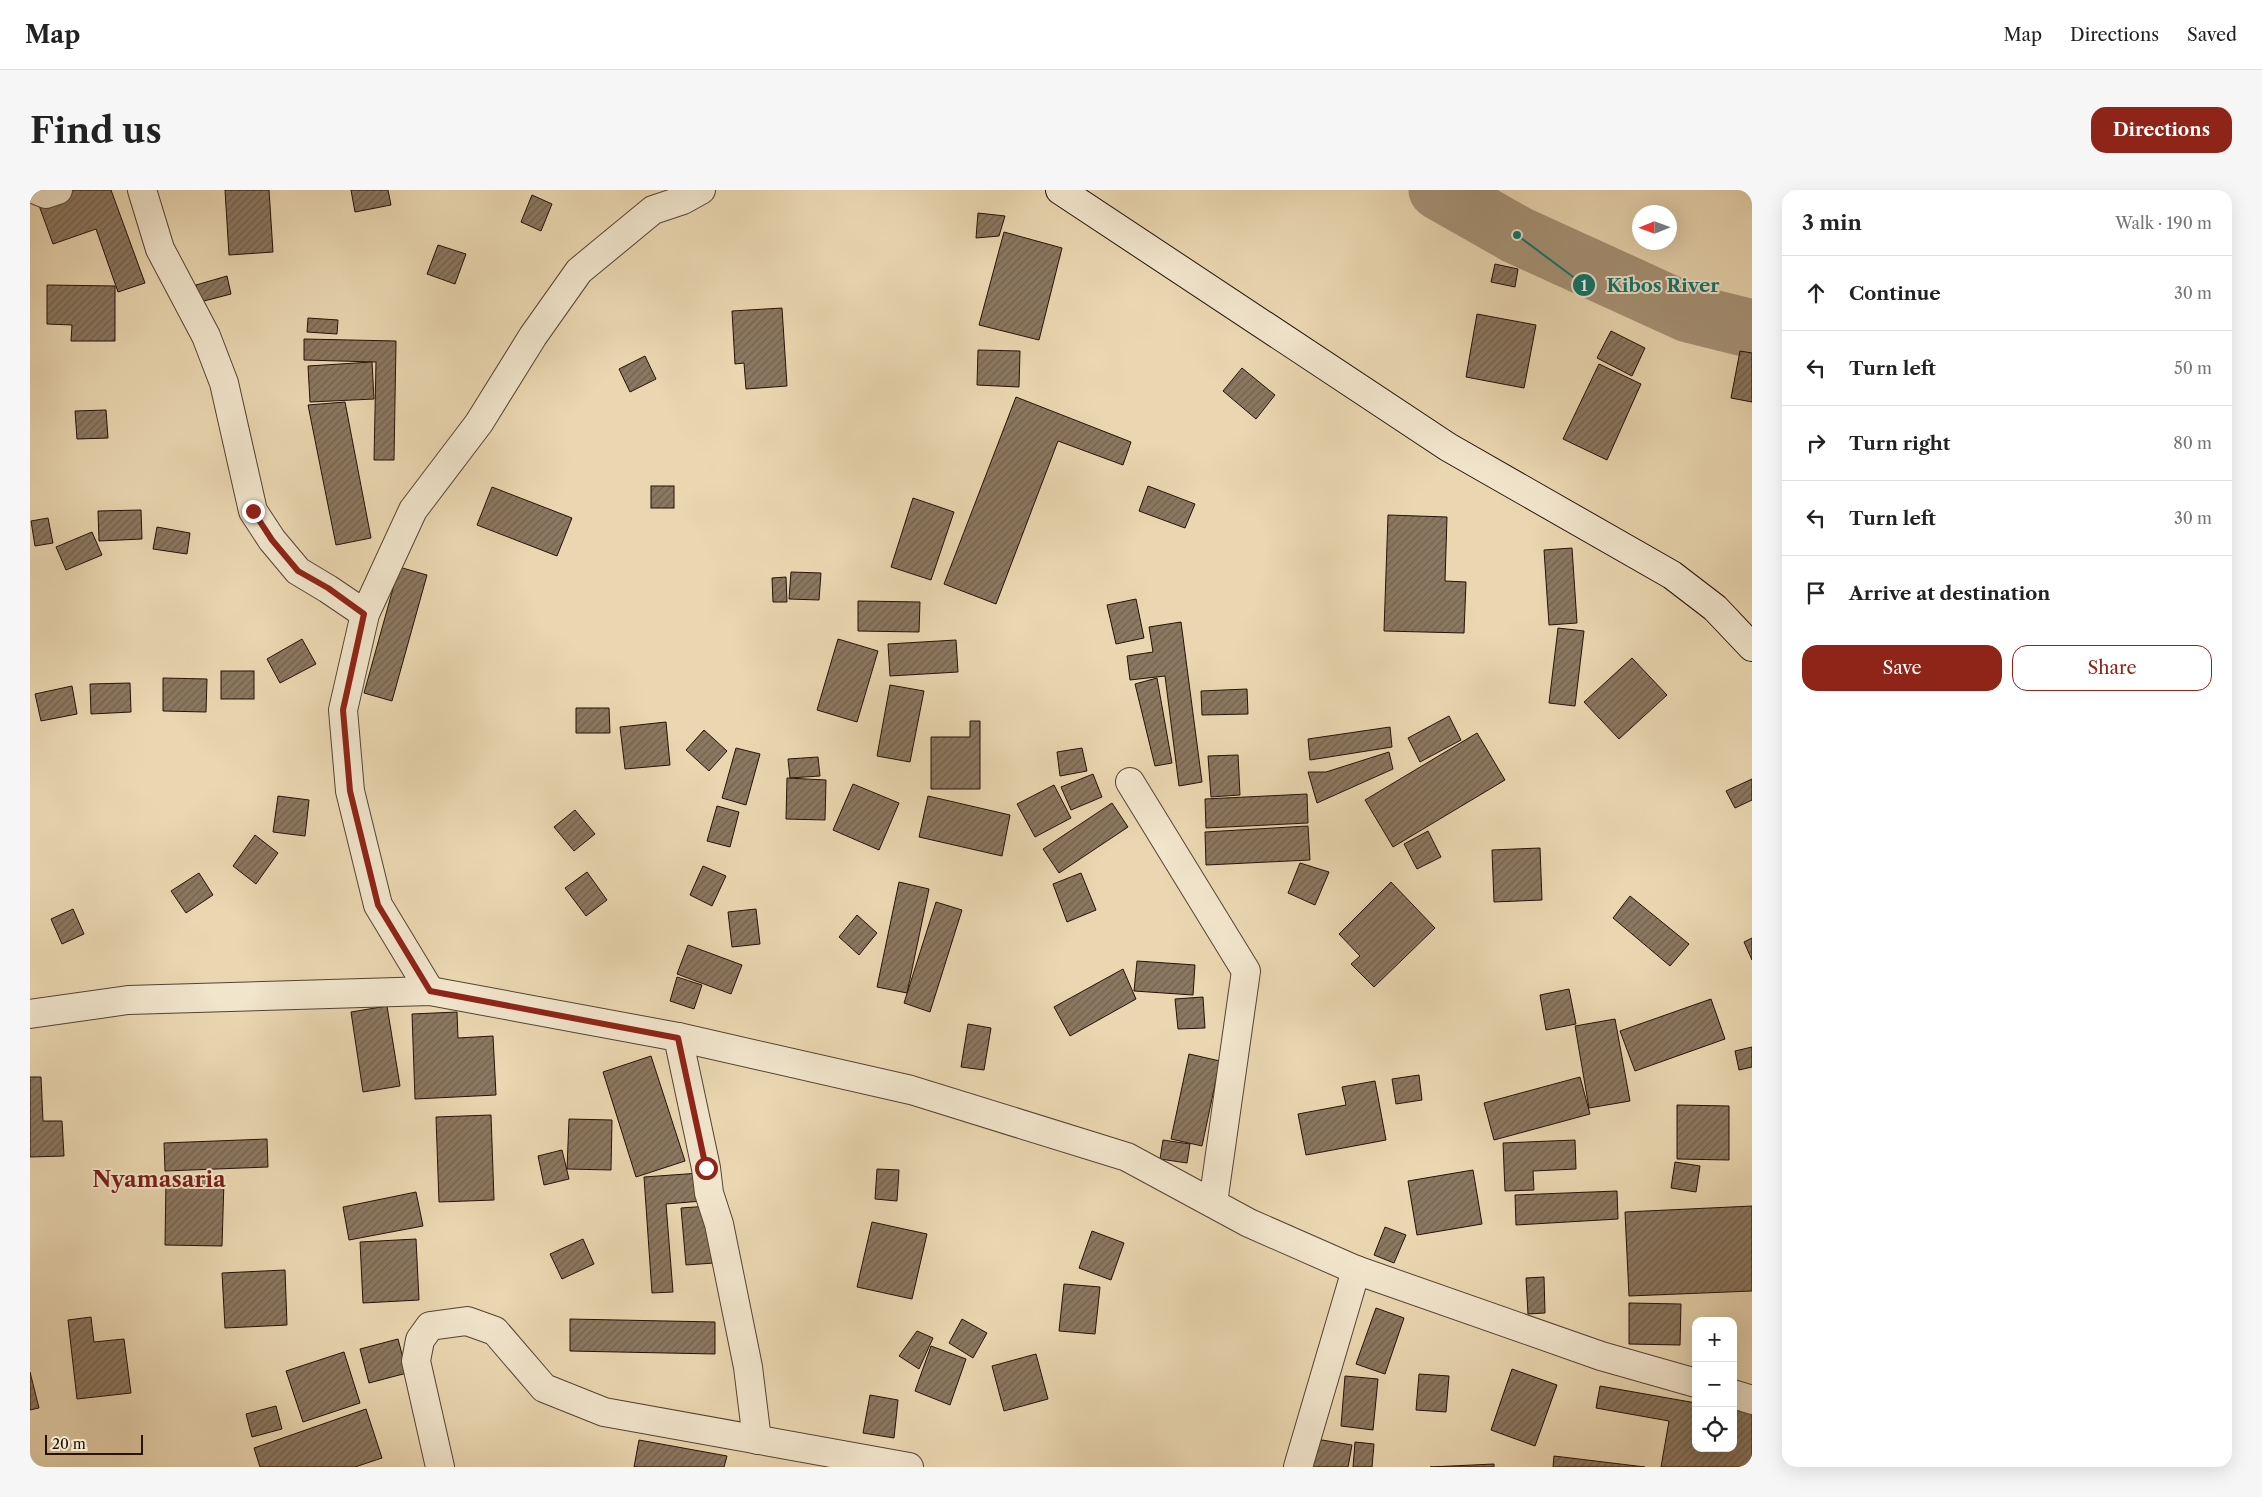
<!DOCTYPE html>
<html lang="en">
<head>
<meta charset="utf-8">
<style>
	body { margin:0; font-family:"Libre Caslon Text",serif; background:#f6f6f6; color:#222 }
	.controls { position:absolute; right:15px; bottom:15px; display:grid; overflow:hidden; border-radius:10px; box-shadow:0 5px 20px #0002 }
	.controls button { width:45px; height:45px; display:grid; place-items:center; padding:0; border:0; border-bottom:1px solid #e0e0e0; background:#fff; color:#222; font:25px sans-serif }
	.compass { position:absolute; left:1602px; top:15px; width:45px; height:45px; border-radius:50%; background:#fff; box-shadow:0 5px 20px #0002; rotate:269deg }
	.scale { position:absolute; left:15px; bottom:12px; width:98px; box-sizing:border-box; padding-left:5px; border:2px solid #241108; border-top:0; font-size:14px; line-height:18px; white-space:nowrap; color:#241108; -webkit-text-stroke:4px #f1e5cc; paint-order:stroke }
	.stop { position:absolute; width:15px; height:15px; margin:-11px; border:4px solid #8f2418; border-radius:50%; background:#fff }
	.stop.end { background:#8f2418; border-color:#fff; box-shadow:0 1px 5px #0008 }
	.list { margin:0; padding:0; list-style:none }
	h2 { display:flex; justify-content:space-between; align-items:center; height:65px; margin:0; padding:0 20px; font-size:21px }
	h2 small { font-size:16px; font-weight:400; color:#767676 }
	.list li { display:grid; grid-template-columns:32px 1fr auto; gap:15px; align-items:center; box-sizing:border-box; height:75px; padding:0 20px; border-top:1px solid #e0e0e0 }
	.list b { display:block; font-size:19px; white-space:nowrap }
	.list em { font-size:16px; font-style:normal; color:#767676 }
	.actions { display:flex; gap:10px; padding:15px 20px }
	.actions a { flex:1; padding:11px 0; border:1px solid #8f2418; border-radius:15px; text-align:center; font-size:18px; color:#8f2418 }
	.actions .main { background:#8f2418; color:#fff }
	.icon { flex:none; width:28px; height:28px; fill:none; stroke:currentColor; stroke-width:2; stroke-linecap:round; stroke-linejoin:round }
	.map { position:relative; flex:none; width:1722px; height:1277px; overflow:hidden; border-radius:15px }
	header { display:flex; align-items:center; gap:30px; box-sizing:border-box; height:70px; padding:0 25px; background:#fff; border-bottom:1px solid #e0e0e0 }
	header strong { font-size:24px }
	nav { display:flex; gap:28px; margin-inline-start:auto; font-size:18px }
	.intro { display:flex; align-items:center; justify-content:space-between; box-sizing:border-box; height:120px; padding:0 30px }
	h1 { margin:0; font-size:35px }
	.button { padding:12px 22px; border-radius:15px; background:#8f2418; color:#fff; font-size:18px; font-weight:700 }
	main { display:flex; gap:30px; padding:0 30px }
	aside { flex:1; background:#fff; border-radius:15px; box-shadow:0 5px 20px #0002 }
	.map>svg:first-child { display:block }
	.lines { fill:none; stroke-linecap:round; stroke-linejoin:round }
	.river { stroke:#a79478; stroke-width:59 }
	.building { fill:url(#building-hatch); stroke:#241108 }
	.minor-casing { stroke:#564232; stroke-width:30 }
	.secondary-casing { stroke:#241108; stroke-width:30 }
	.minor { stroke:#f1e5cc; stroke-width:28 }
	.secondary { stroke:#f1e5cc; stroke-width:28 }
	.route { stroke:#8f2418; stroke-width:6 }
	.labels { text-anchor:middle; stroke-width:4; stroke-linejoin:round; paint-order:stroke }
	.district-label { font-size:22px; font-weight:bold; fill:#7a1f14; stroke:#f1e5cc }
	.leader { fill:none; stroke:#0f766e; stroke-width:2 }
	.callout-dot { fill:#0f766e; stroke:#f1e5cc; stroke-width:2 }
	.mark-label { font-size:15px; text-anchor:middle; font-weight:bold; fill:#fff }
	.callout-label { font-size:19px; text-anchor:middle; font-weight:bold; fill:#0f766e; stroke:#f1e5cc; stroke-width:4; stroke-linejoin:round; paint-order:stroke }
</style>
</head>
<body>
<header>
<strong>Map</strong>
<nav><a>Map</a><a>Directions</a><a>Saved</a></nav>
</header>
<div class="intro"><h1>Find us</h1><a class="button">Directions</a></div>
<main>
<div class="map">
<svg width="1722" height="1277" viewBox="0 0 1722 1277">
	<defs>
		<pattern id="building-hatch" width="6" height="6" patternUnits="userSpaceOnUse" patternTransform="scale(1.25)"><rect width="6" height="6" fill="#8b7860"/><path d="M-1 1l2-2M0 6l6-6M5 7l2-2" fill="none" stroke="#71614d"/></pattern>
	</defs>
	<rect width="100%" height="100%" fill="#ead7b1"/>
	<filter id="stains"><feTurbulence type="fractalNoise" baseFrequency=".004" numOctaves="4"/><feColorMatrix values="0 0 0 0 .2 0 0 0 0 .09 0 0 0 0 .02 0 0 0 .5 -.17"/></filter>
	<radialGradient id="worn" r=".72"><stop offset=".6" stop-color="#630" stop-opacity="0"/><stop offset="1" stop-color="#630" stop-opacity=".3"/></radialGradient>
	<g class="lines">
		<polyline class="river" points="1408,0 1487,45 1658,123 1722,139"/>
	</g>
	<g class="building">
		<polygon points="35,0 81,0 115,93 88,102 66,39 23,54 7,10"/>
		<polygon points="195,0 239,0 243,62 199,65"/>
		<polygon points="321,0 358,0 361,15 325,22"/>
		<polygon points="502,5 522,14 511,41 491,32"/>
		<polygon points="948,23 975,26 969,46 946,48"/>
		<polygon points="974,42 1032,58 1009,150 949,135"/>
		<polygon points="408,55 436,64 425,94 397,84"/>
		<polygon points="1465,74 1488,79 1485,97 1461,92"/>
		<polygon points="197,86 201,104 170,112 166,95"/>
		<polygon points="17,95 85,96 85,151 41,151 42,135 17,134"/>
		<polygon points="752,118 757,196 716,199 714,173 705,174 702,121"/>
		<polygon points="1447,124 1506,135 1494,198 1436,187"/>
		<polygon points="278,128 308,130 307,144 277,142"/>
		<polygon points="1581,141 1615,158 1602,186 1567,168"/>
		<polygon points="274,149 366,151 364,270 344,270 346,172 274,170"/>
		<polygon points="948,160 990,161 989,197 947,195"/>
		<polygon points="1710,161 1722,163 1722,212 1701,208"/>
		<polygon points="615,166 626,189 600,202 589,179"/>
		<polygon points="342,172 344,209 280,212 278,176"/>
		<polygon points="1569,174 1611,194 1577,270 1533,249"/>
		<polygon points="1212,178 1245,205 1226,229 1193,201"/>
		<polygon points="986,207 1101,252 1093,275 1028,251 966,414 914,394"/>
		<polygon points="315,212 341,348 306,355 278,215"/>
		<polygon points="76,220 78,248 47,249 45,221"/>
		<rect x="621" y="296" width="23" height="22"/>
		<polygon points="1118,296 1165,314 1155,338 1109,321"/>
		<polygon points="462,297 542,328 527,366 447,335"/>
		<polygon points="883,308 924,322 901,390 861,377"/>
		<polygon points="111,320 112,349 69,351 68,321"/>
		<polygon points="1358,325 1417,327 1415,391 1436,392 1434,443 1354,441"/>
		<polygon points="18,328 23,353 5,356 1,331"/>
		<polygon points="127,337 160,343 157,364 123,359"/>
		<polygon points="62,342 72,365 36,380 26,357"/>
		<polygon points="1542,358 1547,433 1519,435 1514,360"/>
		<polygon points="369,377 397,385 362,511 334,503"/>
		<polygon points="761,382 791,383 789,410 759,409"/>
		<polygon points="756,387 757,412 743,412 742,388"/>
		<polygon points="1106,409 1114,448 1086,454 1077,415"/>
		<polygon points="828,411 890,412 889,442 828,441"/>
		<polygon points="1151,432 1172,592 1149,596 1135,486 1100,490 1097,466 1123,462 1119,437"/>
		<polygon points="1528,438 1554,441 1545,516 1519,513"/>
		<polygon points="272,449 286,474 250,493 237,469"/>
		<polygon points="808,449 848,461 827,532 787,520"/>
		<polygon points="926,450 928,482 860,486 858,454"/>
		<polygon points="1602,468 1637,505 1589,549 1554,512"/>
		<rect x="191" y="481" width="33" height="28"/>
		<polygon points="133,488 177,489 176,522 133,521"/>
		<polygon points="1127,488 1142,573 1125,576 1105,494"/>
		<polygon points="100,493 101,522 61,524 60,494"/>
		<polygon points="860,495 894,501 880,572 847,566"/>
		<polygon points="42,496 47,524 11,531 5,504"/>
		<polygon points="1217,499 1218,524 1172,525 1171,501"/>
		<polygon points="546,518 579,518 580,543 546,543"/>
		<polygon points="1419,526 1431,550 1390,572 1378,548"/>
		<polygon points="940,531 950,531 950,599 901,599 901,547 940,547"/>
		<polygon points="636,532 640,575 595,579 590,537"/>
		<polygon points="1360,537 1362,557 1280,570 1278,549"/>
		<polygon points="674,540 697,561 679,581 656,560"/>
		<polygon points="1447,543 1475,590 1363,657 1335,610"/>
		<polygon points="706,558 730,564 716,615 692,608"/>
		<polygon points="1052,558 1057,581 1030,586 1027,562"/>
		<polygon points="1359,562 1363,579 1287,613 1278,582 1296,582"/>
		<polygon points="1208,565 1210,605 1181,607 1178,566"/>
		<polygon points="788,567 790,586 760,588 758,569"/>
		<polygon points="1063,584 1072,607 1041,620 1031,597"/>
		<polygon points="757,588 796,590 795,630 756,629"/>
		<polygon points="1722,589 1722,610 1705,618 1696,601"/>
		<polygon points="823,594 869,613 849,660 803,640"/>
		<polygon points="1024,595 1041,628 1005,647 987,614"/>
		<polygon points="1277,604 1278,633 1176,638 1175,609"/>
		<polygon points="248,606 279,610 275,646 243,642"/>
		<polygon points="898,606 980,625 972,666 889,647"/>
		<polygon points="1082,613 1098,637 1029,683 1013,659"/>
		<polygon points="687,616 709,622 700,657 677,651"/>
		<polygon points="545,620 565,644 544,661 524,637"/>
		<polygon points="1278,636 1280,670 1176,675 1175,642"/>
		<polygon points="1398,641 1411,667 1387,679 1374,654"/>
		<polygon points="225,645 248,663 226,694 203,676"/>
		<polygon points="1510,658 1512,710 1464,712 1462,660"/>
		<polygon points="1270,673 1299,682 1285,715 1258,703"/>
		<polygon points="673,676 696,686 682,716 660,705"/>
		<polygon points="557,682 577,710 556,726 535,698"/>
		<polygon points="169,683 183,705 156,723 141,701"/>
		<polygon points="1051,683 1066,720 1037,732 1023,694"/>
		<polygon points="869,692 899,699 877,803 847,797"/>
		<polygon points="1361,692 1405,738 1344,797 1321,774 1330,766 1309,744"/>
		<polygon points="1600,706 1659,754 1640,776 1583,728"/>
		<polygon points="906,712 932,720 900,822 874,813"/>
		<polygon points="43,719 54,744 32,754 21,729"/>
		<polygon points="726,719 730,754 702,757 698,722"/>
		<polygon points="827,725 847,743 829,765 809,747"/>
		<polygon points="1722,748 1722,770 1714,752"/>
		<polygon points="658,755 712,775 701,804 647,784"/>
		<polygon points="1107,771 1165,775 1163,805 1104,801"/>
		<polygon points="1093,779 1106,809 1040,846 1024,817"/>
		<polygon points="647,787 672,795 664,819 640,811"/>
		<polygon points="1539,799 1546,834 1516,840 1510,805"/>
		<polygon points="1173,807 1175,838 1148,839 1145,809"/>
		<polygon points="1681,809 1695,849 1605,881 1590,841"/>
		<polygon points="357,816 370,896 333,902 321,822"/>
		<polygon points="427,822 428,848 463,846 466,905 385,909 382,824"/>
		<polygon points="1585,829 1600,911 1559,918 1545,836"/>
		<polygon points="938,834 961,838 954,880 931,877"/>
		<polygon points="1722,857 1722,877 1709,880 1705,861"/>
		<polygon points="1159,864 1190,871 1172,956 1141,949"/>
		<polygon points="621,866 655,971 606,987 573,882"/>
		<polygon points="1389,885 1392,910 1366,914 1362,889"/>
		<polygon points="0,887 11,887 13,931 32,931 34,966 0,967"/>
		<polygon points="1550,887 1560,924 1464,950 1454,913"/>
		<polygon points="1345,891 1356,950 1276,965 1268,924 1316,915 1312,897"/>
		<polygon points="1647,915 1699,916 1699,970 1647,969"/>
		<polygon points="461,925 464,1010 409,1012 406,927"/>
		<polygon points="539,929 582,930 581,980 537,979"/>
		<polygon points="237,949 238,977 135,981 134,953"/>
		<polygon points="1133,950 1160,954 1157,973 1130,969"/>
		<polygon points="1545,950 1546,979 1503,981 1504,1000 1475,1001 1473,953"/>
		<polygon points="532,960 539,989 514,995 508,966"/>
		<polygon points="1645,972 1670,976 1666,1002 1641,998"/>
		<polygon points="847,979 869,980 867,1011 845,1009"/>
		<polygon points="1443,980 1452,1034 1387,1045 1378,991"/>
		<polygon points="670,983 672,1011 636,1014 643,1102 622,1103 614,987"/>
		<polygon points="136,989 194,990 192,1056 135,1055"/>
		<polygon points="1587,1001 1588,1029 1486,1035 1485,1005"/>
		<polygon points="386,1002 393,1036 319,1050 313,1017"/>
		<polygon points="679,1016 684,1073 656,1075 651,1018"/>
		<polygon points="1722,1016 1722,1101 1599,1106 1595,1022"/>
		<polygon points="842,1032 897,1044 882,1109 827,1097"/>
		<polygon points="1355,1037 1376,1045 1364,1073 1344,1065"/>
		<polygon points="1062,1041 1094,1053 1081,1090 1049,1078"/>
		<polygon points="386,1049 389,1110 333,1113 330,1052"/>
		<polygon points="553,1049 564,1074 532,1089 520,1064"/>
		<polygon points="255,1080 257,1135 195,1138 192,1083"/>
		<polygon points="1514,1087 1515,1123 1498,1124 1496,1088"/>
		<polygon points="1034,1094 1070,1097 1065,1144 1029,1141"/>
		<polygon points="1599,1113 1651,1114 1650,1155 1599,1154"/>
		<polygon points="1346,1118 1374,1128 1355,1184 1326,1174"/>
		<polygon points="61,1127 64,1152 94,1149 101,1203 47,1209 38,1130"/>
		<polygon points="540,1129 685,1132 685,1164 540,1161"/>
		<polygon points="932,1129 957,1143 943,1168 919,1153"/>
		<polygon points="887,1141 903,1148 889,1179 869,1166"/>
		<polygon points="368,1149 377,1183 339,1193 330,1159"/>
		<polygon points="901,1156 936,1169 920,1215 885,1201"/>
		<polygon points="314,1162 330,1213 273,1232 256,1181"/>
		<polygon points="1006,1164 1018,1209 974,1221 962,1176"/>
		<polygon points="1482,1179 1527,1195 1505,1256 1461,1240"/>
		<polygon points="0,1182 9,1218 0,1220"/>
		<polygon points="1389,1184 1419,1186 1416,1222 1386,1220"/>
		<polygon points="1315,1186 1348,1189 1343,1240 1311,1236"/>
		<polygon points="1570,1196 1666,1213 1666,1258 1703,1258 1703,1220 1722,1223 1722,1277 1631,1277 1639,1231 1566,1218"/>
		<polygon points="840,1205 868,1210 864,1248 833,1243"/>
		<polygon points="246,1216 252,1239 222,1247 216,1224"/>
		<polygon points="336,1219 352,1268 325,1277 230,1277 224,1258"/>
		<polygon points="1286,1249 1322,1255 1318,1277 1281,1277"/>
		<polygon points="609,1250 697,1266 694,1277 604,1277"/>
		<polygon points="1325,1252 1344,1254 1342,1277 1323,1277"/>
		<polygon points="1524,1266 1615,1277 1523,1277"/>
		<polygon points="1464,1274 1464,1277 1400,1277"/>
	</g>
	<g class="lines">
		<defs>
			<g id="minor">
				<polyline points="6,0 16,4 28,0"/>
				<polyline points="112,0 130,59 176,146 194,193 223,321 242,350 268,381 298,399 335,424"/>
				<polyline points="1100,592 1216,781 1183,1013"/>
				<polyline points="400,801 348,715 320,601 313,520 335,424 383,320 449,233 503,146 549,81 623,20 653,10 671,0"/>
				<polyline points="0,824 98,810 400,801 648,847 881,900 1097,967 1219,1033 1326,1080 1571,1166 1666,1193"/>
				<polyline points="648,847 676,978 679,1003 689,1034 718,1177 727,1250"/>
				<polyline points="1703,1204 1722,1210"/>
				<polyline points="410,1277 386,1171 390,1150 400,1136 437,1131 465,1141 514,1198 574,1222 879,1277"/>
				<polyline points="1268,1277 1326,1080"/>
			</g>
			<polyline id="secondary" points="1030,0 1418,257 1642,385 1685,418 1722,457"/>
		</defs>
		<use href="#minor" class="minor-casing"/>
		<use href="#secondary" class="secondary-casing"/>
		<use href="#minor" class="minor"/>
		<use href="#secondary" class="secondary"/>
	</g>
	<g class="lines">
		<polyline class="route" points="223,321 242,350 268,381 298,398 334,424 313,520 320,601 348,715 400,801 648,848 676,978"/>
	</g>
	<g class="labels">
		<g class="district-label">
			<text x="129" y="997">Nyamasaria</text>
		</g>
	</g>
	<path class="leader" d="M1487 45L1554 95"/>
	<g class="callout-dot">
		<circle cx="1487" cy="45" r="5"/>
		<circle cx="1554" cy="95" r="12"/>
	</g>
	<g class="mark-label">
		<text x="1554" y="101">1</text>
	</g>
	<g class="callout-label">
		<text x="1633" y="102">Kibos River</text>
	</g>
	<rect width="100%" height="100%" filter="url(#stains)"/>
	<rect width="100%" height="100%" fill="url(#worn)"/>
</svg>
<div class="controls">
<button>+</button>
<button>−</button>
<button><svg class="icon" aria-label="locate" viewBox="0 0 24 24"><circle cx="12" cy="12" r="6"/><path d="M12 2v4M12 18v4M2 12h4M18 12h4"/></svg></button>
</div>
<svg class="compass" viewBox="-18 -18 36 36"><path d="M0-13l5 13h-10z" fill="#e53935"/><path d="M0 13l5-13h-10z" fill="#767676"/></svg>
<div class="scale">20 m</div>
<div class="stop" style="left:676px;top:978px"></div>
<div class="stop end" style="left:223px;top:321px"></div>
</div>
<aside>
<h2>3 min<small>Walk · 190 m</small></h2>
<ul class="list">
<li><svg class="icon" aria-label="ahead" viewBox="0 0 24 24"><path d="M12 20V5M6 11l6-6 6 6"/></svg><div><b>Continue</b></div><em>30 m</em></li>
<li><svg class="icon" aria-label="left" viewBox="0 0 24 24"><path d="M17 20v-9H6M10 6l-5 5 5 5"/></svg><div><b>Turn left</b></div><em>50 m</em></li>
<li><svg class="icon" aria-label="right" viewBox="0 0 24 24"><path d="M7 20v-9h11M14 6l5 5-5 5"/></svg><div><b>Turn right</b></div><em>80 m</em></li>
<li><svg class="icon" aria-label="left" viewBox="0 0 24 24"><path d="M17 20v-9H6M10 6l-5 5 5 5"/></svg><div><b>Turn left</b></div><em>30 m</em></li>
<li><svg class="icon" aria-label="arrive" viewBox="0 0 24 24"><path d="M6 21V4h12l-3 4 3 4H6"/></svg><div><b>Arrive at destination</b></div></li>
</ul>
<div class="actions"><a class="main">Save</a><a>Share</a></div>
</aside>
</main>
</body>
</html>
